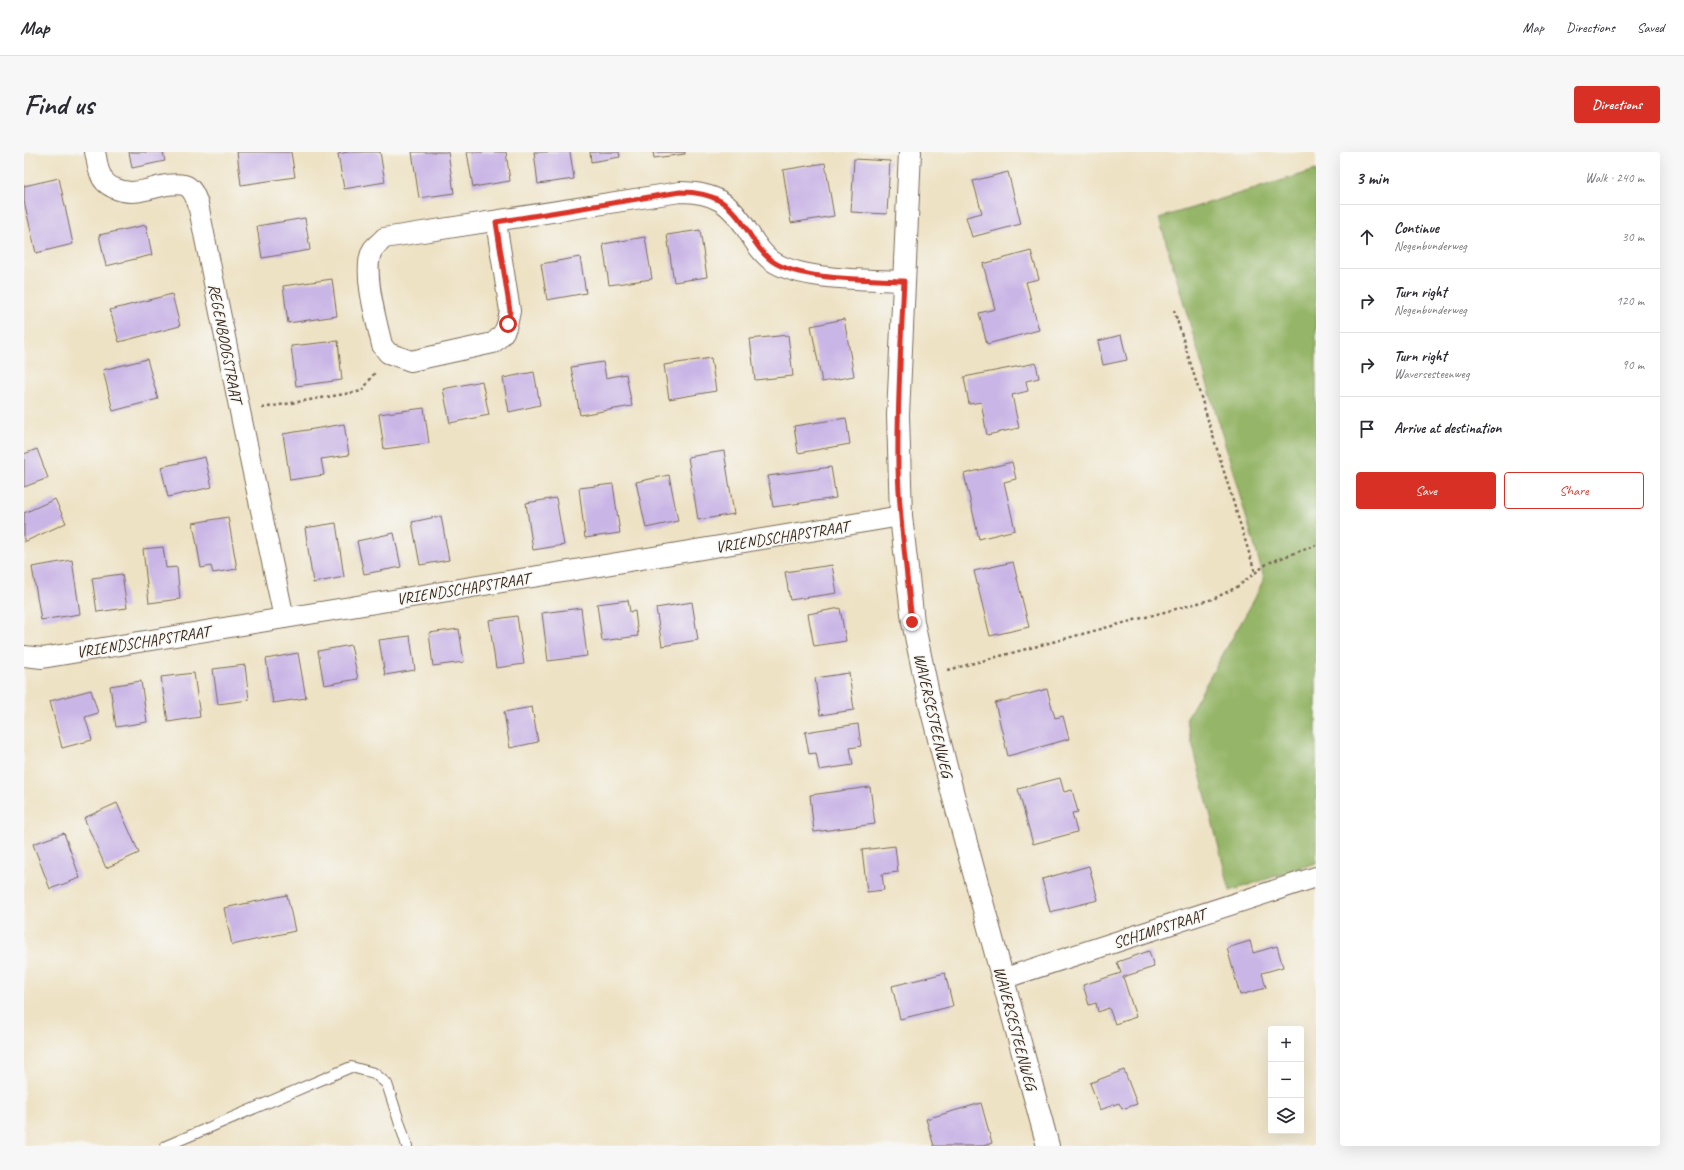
<!DOCTYPE html>
<html lang="en">
<head>
<meta charset="utf-8">
<style>
	body { margin:0; font-family:Caveat,sans-serif; background:#f7f7f7; color:#2b2b33 }
	.controls { position:absolute; right:12px; bottom:12px; display:grid; overflow:hidden; border-radius:4px; box-shadow:0 4px 16px #0002 }
	.controls button { width:36px; height:36px; display:grid; place-items:center; padding:0; border:0; border-bottom:1px solid #e1e1e2; background:#fff; color:#2b2b33; font:20px sans-serif }
	.stop { position:absolute; width:12px; height:12px; margin:-9px; border:3px solid #d93025; border-radius:50%; background:#fff }
	.stop.end { background:#d93025; border-color:#fff; box-shadow:0 1px 4px #0008 }
	.list { margin:0; padding:0; list-style:none }
	h2 { display:flex; justify-content:space-between; align-items:center; height:52px; margin:0; padding:0 16px; font-size:17px }
	h2 small { font-size:13px; font-weight:400; color:#7c7c81 }
	.list li { display:grid; grid-template-columns:26px 1fr auto; gap:12px; align-items:center; box-sizing:border-box; height:64px; padding:0 16px; border-top:1px solid #e1e1e2 }
	.list b { display:block; font-size:15px; white-space:nowrap }
	.list p { margin:0; font-size:13px; white-space:nowrap; color:#7c7c81 }
	.list em { font-size:13px; font-style:normal; color:#7c7c81 }
	.actions { display:flex; gap:8px; padding:12px 16px }
	.actions a { flex:1; padding:9px 0; border:1px solid #d93025; border-radius:4px; text-align:center; font-size:14px; color:#d93025 }
	.actions .main { background:#d93025; color:#fff }
	.icon { flex:none; width:22px; height:22px; fill:none; stroke:currentColor; stroke-width:2; stroke-linecap:round; stroke-linejoin:round }
	.map { position:relative; flex:none; width:1292px; height:994px; overflow:hidden; border-radius:4px }
	header { display:flex; align-items:center; gap:24px; box-sizing:border-box; height:56px; padding:0 20px; background:#fff; border-bottom:1px solid #e1e1e2 }
	header strong { font-size:19px }
	nav { display:flex; gap:22px; margin-inline-start:auto; font-size:14px }
	.intro { display:flex; align-items:center; justify-content:space-between; box-sizing:border-box; height:96px; padding:0 24px }
	h1 { margin:0; font-size:28px }
	.button { padding:10px 18px; border-radius:4px; background:#d93025; color:#fff; font-size:14px; font-weight:700 }
	main { display:flex; gap:24px; padding:0 24px }
	aside { flex:1; background:#fff; border-radius:4px; box-shadow:0 4px 16px #0002 }
	.map>svg:first-child { display:block }
	.forest { fill:#95b568; stroke:#687043 }
	.building { fill:#cab6e6 }
	.lines { fill:none; stroke-linecap:round; stroke-linejoin:round }
	.lane-casing { stroke:#7a6a58; stroke-width:12 }
	.street-casing { stroke:#7a6a58; stroke-width:22 }
	.secondary-casing { stroke:#7a6a58; stroke-width:24 }
	.path { stroke:#7a6a58; stroke-width:2.5; stroke-dasharray:3 3; stroke-linecap:butt }
	.lane { stroke:#fff; stroke-width:10 }
	.street { stroke:#fff; stroke-width:20 }
	.secondary { stroke:#fff; stroke-width:22 }
	.route { stroke:#d93025; stroke-width:5 }
	.labels { text-anchor:middle; stroke-width:3; stroke-linejoin:round; paint-order:stroke }
	.street-label { font-size:16px; fill:#3b2a1e; stroke:#f6f6f2 }
</style>
</head>
<body>
<header>
<strong>Map</strong>
<nav><a>Map</a><a>Directions</a><a>Saved</a></nav>
</header>
<div class="intro"><h1>Find us</h1><a class="button">Directions</a></div>
<main>
<div class="map">
<svg width="1292" height="994" viewBox="0 0 1292 994">
	<rect width="100%" height="100%" fill="#f6f6f2"/>
	<filter id="ink" filterUnits="userSpaceOnUse"><feTurbulence type="fractalNoise" baseFrequency=".025" numOctaves="2"/><feDisplacementMap in="SourceGraphic" scale="8" xChannelSelector="R" yChannelSelector="G"/><feConvolveMatrix kernelMatrix="1 2 1 2 8 2 1 2 1" color-interpolation-filters="sRGB"/></filter>
	<filter id="wash" filterUnits="userSpaceOnUse"><feTurbulence type="fractalNoise" baseFrequency=".012" numOctaves="4" result="noise"/><feDisplacementMap in="SourceGraphic" scale="16" xChannelSelector="R" yChannelSelector="G"/><feGaussianBlur stdDeviation="0.9" result="paint"/><feColorMatrix in="noise" values="0 0 0 0 0 0 0 0 0 0 0 0 0 0 0 0 0 1.4 0 .05"/><feComposite in="paint" operator="in"/></filter>
	<g filter="url(#wash)">
		<rect width="100%" height="100%" fill="#eee2c4"/>
		<polygon class="forest" points="1292,18 1292,711 1206,739 1162,567 1230,448 1240,426 1135,66"/>
		<g id="blocks">
			<g class="building">
				<polygon points="105,0 139,0 141,9 108,16"/>
				<polygon points="213,0 267,0 271,25 217,33"/>
				<polygon points="324,0 356,0 361,30 320,37 314,2"/>
				<polygon points="388,0 424,0 430,41 395,46"/>
				<polygon points="443,0 482,0 486,29 449,35"/>
				<polygon points="510,0 546,0 550,27 514,32"/>
				<polygon points="566,0 595,0 596,5 567,10"/>
				<polygon points="629,0 661,0 661,2 630,6"/>
				<polygon points="830,7 866,9 863,62 827,60"/>
				<polygon points="801,11 810,64 767,71 759,18"/>
				<polygon points="984,20 997,72 948,85 942,65 958,61 949,29"/>
				<polygon points="35,26 49,92 12,101 0,49 0,34"/>
				<polygon points="281,66 286,98 238,106 233,74"/>
				<polygon points="122,73 128,103 82,114 75,83"/>
				<polygon points="676,78 683,125 650,130 643,83"/>
				<polygon points="621,85 628,127 585,133 579,92"/>
				<polygon points="1007,99 1015,127 1002,130 1015,178 963,192 955,161 971,157 959,112"/>
				<polygon points="556,105 562,141 523,148 517,112"/>
				<polygon points="308,127 313,164 264,171 259,134"/>
				<polygon points="148,142 156,174 95,190 86,158"/>
				<polygon points="820,167 830,224 798,230 787,174"/>
				<polygon points="764,183 769,224 731,228 726,187"/>
				<polygon points="1097,183 1103,208 1079,213 1074,189"/>
				<polygon points="314,189 318,228 272,234 267,194"/>
				<polygon points="687,206 692,239 645,247 640,213"/>
				<polygon points="123,207 134,247 89,259 79,218"/>
				<polygon points="579,210 582,226 602,222 608,254 556,263 547,215"/>
				<polygon points="1012,211 1015,226 1002,229 1004,239 988,243 995,276 963,283 957,250 945,252 940,225"/>
				<polygon points="510,220 516,253 485,260 479,226"/>
				<polygon points="458,229 465,263 426,271 419,237"/>
				<polygon points="400,256 405,291 360,297 355,262"/>
				<polygon points="822,266 826,292 774,301 770,274"/>
				<polygon points="320,272 325,303 297,307 300,323 266,328 259,282"/>
				<polygon points="13,297 24,326 0,335 0,302"/>
				<polygon points="700,299 710,362 674,368 664,305"/>
				<polygon points="181,305 188,335 144,345 137,315"/>
				<polygon points="988,310 992,327 980,330 991,378 955,387 940,322"/>
				<polygon points="807,315 812,346 749,355 744,324"/>
				<polygon points="645,323 654,369 622,376 612,330"/>
				<polygon points="589,332 596,381 561,386 555,336"/>
				<polygon points="532,346 540,393 509,398 502,351"/>
				<polygon points="31,347 42,371 0,390 0,361"/>
				<polygon points="417,364 425,408 396,413 388,370"/>
				<polygon points="204,365 213,417 189,421 187,414 177,416 169,371"/>
				<polygon points="312,371 320,425 289,431 281,376"/>
				<polygon points="370,381 377,415 340,422 333,389"/>
				<polygon points="139,395 142,416 153,415 156,447 125,451 119,397"/>
				<polygon points="48,408 56,462 17,468 8,415"/>
				<polygon points="989,410 1005,475 966,484 950,419"/>
				<polygon points="808,413 813,441 766,448 761,420"/>
				<polygon points="98,422 103,456 73,460 68,426"/>
				<polygon points="604,448 606,460 611,459 614,484 578,489 573,452"/>
				<polygon points="668,450 674,488 638,494 632,456"/>
				<polygon points="557,456 563,504 524,509 518,461"/>
				<polygon points="816,456 822,489 790,494 784,462"/>
				<polygon points="493,464 500,512 472,516 465,468"/>
				<polygon points="435,477 440,510 409,514 405,481"/>
				<polygon points="386,484 391,518 361,523 355,488"/>
				<polygon points="327,493 334,527 300,533 294,499"/>
				<polygon points="274,501 282,546 249,551 242,507"/>
				<polygon points="221,513 225,548 194,552 189,517"/>
				<polygon points="170,521 176,565 144,570 137,525"/>
				<polygon points="825,521 830,558 796,563 791,526"/>
				<polygon points="117,529 123,570 92,575 86,534"/>
				<polygon points="1023,537 1031,566 1039,564 1045,587 984,604 971,551"/>
				<polygon points="67,538 74,561 61,565 68,588 38,596 26,549"/>
				<polygon points="508,555 514,590 486,596 480,560"/>
				<polygon points="834,572 837,594 826,596 829,613 795,618 792,601 785,602 781,580"/>
				<polygon points="1036,626 1040,640 1048,638 1054,660 1048,661 1053,680 1009,692 994,637"/>
				<polygon points="846,635 851,672 790,680 786,643"/>
				<polygon points="93,651 115,701 82,716 60,666"/>
				<polygon points="40,681 56,726 26,737 9,692"/>
				<polygon points="871,694 874,720 858,722 860,738 843,740 838,698"/>
				<polygon points="1065,714 1074,748 1026,760 1018,727"/>
				<polygon points="263,743 271,779 208,793 200,756"/>
				<polygon points="1226,789 1229,801 1253,794 1259,815 1238,821 1242,836 1216,843 1203,796"/>
				<polygon points="1125,799 1130,815 1099,825 1112,865 1091,872 1085,856 1074,860 1072,851 1065,853 1059,833 1097,821 1093,810"/>
				<polygon points="921,821 929,854 876,867 868,834"/>
				<polygon points="1100,918 1113,952 1098,957 1095,951 1076,958 1066,931"/>
				<polygon points="957,951 968,991 959,994 910,994 902,967"/>
			</g>
		</g>
	</g>
	<g filter="url(#ink)">
		<use href="#blocks" fill-opacity="0" stroke="#7a6a58" stroke-width="1"/>
		<g class="lines">
			<defs>
				<polyline id="lane" points="142,994 327,915 350,921 363,932 383,994"/>
				<g id="street">
					<path d="M71,0C73,7 73,15 76,21C78,28 83,33 90,36C115,48 136,28 160,33C168,35 171,44 174,52L218,269L260,466"/>
					<path d="M472,70L486,159C483,175 482,181 469,191L387,209L364,201L358,193C353,171 337,116 349,97C352,93 357,90 360,86L656,40C691,40 707,51 725,81C731,91 738,102 748,109C777,129 844,127 880,129"/>
					<polyline points="0,504 18,506 877,364"/>
					<polyline points="978,827 1292,725"/>
				</g>
				<polyline id="secondary" points="886,0 874,263 877,364 889,470 906,551 928,639 1024,994"/>
			</defs>
			<use href="#lane" class="lane-casing"/>
			<use href="#street" class="street-casing"/>
			<use href="#secondary" class="secondary-casing"/>
			<g class="path">
				<polyline points="1150,158 1231,420"/>
				<polyline points="238,256 338,239 352,219"/>
				<polyline points="924,518 1189,447 1213,435 1244,411 1292,393"/>
			</g>
			<use href="#lane" class="lane"/>
			<use href="#street" class="street"/>
			<use href="#secondary" class="secondary"/>
		</g>
	</g>
	<g class="lines" filter="url(#ink)">
		<path class="route" d="M484,172L486,159L472,70L656,40C691,40 707,51 725,81C731,91 738,102 748,109C777,129 844,127 880,129C877,191 873,253 874,315C875,367 883,419 888,470"/>
	</g>
	<g class="labels">
		<g class="street-label">
			<text transform="translate(202 191) rotate(79)" y="6">REGENBOOGSTRAAT</text>
			<text transform="translate(758 384) rotate(-9)" y="6">VRIENDSCHAPSTRAAT</text>
			<text transform="translate(439 436) rotate(-9)" y="6">VRIENDSCHAPSTRAAT</text>
			<text transform="translate(119 489) rotate(-9)" y="6">VRIENDSCHAPSTRAAT</text>
			<text transform="translate(910 563) rotate(77)" y="6">WAVERSESTEENWEG</text>
			<text transform="translate(1135 776) rotate(-18)" y="6">SCHIMPSTRAAT</text>
			<text transform="translate(992 876) rotate(75)" y="6">WAVERSESTEENWEG</text>
		</g>
	</g>
</svg>
<div class="controls">
<button>+</button>
<button>−</button>
<button><svg class="icon" aria-label="layers" viewBox="0 0 24 24"><path d="M12 4l9 5-9 5-9-5zM3 14l9 5 9-5"/></svg></button>
</div>
<div class="stop" style="left:484px;top:172px"></div>
<div class="stop end" style="left:888px;top:470px"></div>
</div>
<aside>
<h2>3 min<small>Walk · 240 m</small></h2>
<ul class="list">
<li><svg class="icon" aria-label="ahead" viewBox="0 0 24 24"><path d="M12 20V5M6 11l6-6 6 6"/></svg><div><b>Continue</b><p>Negenbunderweg</p></div><em>30 m</em></li>
<li><svg class="icon" aria-label="right" viewBox="0 0 24 24"><path d="M7 20v-9h11M14 6l5 5-5 5"/></svg><div><b>Turn right</b><p>Negenbunderweg</p></div><em>120 m</em></li>
<li><svg class="icon" aria-label="right" viewBox="0 0 24 24"><path d="M7 20v-9h11M14 6l5 5-5 5"/></svg><div><b>Turn right</b><p>Waversesteenweg</p></div><em>90 m</em></li>
<li><svg class="icon" aria-label="arrive" viewBox="0 0 24 24"><path d="M6 21V4h12l-3 4 3 4H6"/></svg><div><b>Arrive at destination</b></div></li>
</ul>
<div class="actions"><a class="main">Save</a><a>Share</a></div>
</aside>
</main>
</body>
</html>
